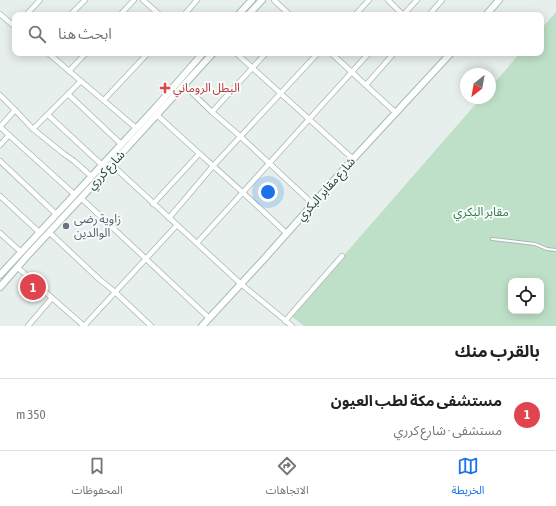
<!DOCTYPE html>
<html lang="ar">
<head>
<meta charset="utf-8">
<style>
	body { margin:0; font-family:"Asap Condensed","Noto Sans Arabic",sans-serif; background:#f6f6f6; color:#202124; direction:rtl }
	.controls { position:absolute; right:12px; bottom:12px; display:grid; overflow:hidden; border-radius:8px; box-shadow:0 2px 10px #0003 }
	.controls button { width:36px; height:36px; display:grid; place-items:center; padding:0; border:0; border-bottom:1px solid #e0e0e0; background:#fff; color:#202124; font:20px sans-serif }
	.compass { position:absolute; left:460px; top:68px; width:36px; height:36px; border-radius:50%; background:#fff; box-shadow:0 2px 10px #0003; rotate:211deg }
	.you { position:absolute; left:268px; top:192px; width:14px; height:14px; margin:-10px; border:3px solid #fff; border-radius:50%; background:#1a73e8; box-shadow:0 0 0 6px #1a73e833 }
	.badge { display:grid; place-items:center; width:26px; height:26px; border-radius:50%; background:#1a73e8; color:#fff; font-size:13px; font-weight:700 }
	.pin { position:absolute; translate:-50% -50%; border:2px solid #fff; box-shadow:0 1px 4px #0006 }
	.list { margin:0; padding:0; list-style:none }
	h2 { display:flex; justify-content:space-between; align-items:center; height:52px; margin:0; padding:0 16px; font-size:17px }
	h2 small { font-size:13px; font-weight:400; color:#757577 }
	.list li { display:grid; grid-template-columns:26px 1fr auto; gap:12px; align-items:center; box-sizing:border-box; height:72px; padding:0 16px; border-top:1px solid #e0e0e0 }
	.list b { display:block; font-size:15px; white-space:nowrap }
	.list p { margin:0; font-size:13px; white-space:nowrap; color:#757577 }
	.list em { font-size:13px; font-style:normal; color:#757577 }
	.icon { flex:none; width:22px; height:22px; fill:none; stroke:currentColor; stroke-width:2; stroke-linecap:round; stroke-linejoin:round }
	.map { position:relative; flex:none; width:556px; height:326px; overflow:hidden; direction:ltr }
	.search { position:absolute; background:#fff; box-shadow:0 2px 10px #0003; left:12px; right:12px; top:12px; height:44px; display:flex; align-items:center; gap:10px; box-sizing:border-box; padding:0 14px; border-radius:8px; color:#757577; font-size:15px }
	.sheet { height:124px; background:#fff }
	nav { display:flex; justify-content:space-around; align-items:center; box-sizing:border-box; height:56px; border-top:1px solid #e0e0e0; background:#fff; font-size:11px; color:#757577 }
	nav a { display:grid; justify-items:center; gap:2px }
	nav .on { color:#1a73e8 }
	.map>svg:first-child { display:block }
	.green { fill:#bfe0c8; fill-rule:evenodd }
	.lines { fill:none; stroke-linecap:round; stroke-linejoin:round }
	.lane-casing { stroke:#a8b8b2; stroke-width:4 }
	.street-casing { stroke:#a8b8b2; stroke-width:6 }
	.secondary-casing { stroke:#a4bbb3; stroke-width:8 }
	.lane { stroke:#fff; stroke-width:2 }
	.street { stroke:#fff; stroke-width:4.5 }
	.secondary { stroke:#fff; stroke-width:6 }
	.health-dot { fill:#e0444e; stroke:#f7fbf9; stroke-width:1.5 }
	.worship-dot { fill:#6b7280; stroke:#f7fbf9; stroke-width:1.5 }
	.labels { text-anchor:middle; stroke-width:4; stroke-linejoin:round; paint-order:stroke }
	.health-label { font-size:12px; fill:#be3a42; stroke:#f7fbf9; text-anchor:start }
	.street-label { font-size:12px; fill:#24423a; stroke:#f7fbf9 }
	.park-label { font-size:12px; fill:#2d7a4b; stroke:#f7fbf9 }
	.worship-label { font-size:12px; fill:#5b616d; stroke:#f7fbf9; text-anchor:start }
</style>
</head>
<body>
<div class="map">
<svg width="556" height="326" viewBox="0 0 556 326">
	<rect width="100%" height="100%" fill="#e6efeb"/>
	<path class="green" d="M556,12V326H304L291,316L481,98H490V88L520,53H541V29ZM511,281H541V311H511Z"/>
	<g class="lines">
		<defs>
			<polyline id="lane" points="492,239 535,244 547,249 556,250"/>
			<g id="street">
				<polyline points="143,0 160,15"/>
				<polyline points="274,0 290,15"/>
				<polyline points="388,0 403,15"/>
				<polyline points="0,14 15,27"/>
				<polyline points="26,15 40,0"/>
				<polyline points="70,15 85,0"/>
				<polyline points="120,15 134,0"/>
				<polyline points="184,15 197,0"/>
				<polyline points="355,15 369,0"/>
				<polyline points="403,15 417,0"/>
				<polyline points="429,15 442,0"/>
				<polyline points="48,53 136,128"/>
				<polyline points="236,53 353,159"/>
				<polyline points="331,53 396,113"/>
				<polyline points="69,71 86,53"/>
				<polyline points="184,85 212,112 241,137 313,204"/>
				<polyline points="366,85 394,53"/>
				<polyline points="68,94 121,144"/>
				<polyline points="0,95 15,110 33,129 81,81"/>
				<polyline points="104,100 148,53"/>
				<polyline points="15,110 0,127 74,194"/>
				<polyline points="212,112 266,53"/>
				<polyline points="48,115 102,165"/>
				<path d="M157,115C200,155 245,193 287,234"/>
				<polyline points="33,129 64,154 74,161 91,176"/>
				<polyline points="0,145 9,135"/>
				<polyline points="0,161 56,214"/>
				<polyline points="111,164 241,284 292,326"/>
				<polyline points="0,196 39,232"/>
				<polyline points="81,198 209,318"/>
				<polyline points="153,204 199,154"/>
				<polyline points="169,218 213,166 318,53"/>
				<polyline points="49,232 99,279 115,292 151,326"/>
				<polyline points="0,233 21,252"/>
				<polyline points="197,243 369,53"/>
				<polyline points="17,267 84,326"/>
				<polyline points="285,321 342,256"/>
				<polyline points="28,326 52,298"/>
				<polyline points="84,326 177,225"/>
			</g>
			<g id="secondary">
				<polyline points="238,15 252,0"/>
				<polyline points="248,15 262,0"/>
				<polyline points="486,15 499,0"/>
				<polyline points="0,275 157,106 203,53"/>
				<polyline points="0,287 28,255 81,198 213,53"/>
				<polyline points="202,326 264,259 353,159 451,53"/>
			</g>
		</defs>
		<use href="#lane" class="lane-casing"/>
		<use href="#street" class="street-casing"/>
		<use href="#secondary" class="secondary-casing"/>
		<use href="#lane" class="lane"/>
		<use href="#street" class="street"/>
		<use href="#secondary" class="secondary"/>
	</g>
	<path class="health-dot" d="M163 82h4v4h4v4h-4v4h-4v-4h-4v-4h4z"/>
	<circle class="worship-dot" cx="66" cy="226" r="4"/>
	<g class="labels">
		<g class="health-label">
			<text x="173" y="92">البطل الروماني</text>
		</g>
		<g class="street-label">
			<text transform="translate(106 170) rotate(-47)" y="4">شارع كرري</text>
			<text transform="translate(326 189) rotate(-48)" y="4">شارع مقابر البكري</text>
		</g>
		<g class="park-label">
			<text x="481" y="216">مقابر البكري</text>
		</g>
		<g class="worship-label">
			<text x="74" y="223">زاوية رضى<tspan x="74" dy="14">الوالدين</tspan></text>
		</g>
	</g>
</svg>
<div class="controls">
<button><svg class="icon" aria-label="locate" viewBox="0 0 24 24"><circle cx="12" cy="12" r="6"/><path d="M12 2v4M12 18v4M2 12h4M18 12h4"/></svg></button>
</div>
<svg class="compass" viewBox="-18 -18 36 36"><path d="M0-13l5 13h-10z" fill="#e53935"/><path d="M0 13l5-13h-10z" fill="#757577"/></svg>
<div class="you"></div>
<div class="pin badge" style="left:33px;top:287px;background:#e0444e">1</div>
<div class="search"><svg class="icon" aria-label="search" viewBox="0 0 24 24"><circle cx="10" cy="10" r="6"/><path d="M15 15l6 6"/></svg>ابحث هنا</div>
</div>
<section class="sheet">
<h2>بالقرب منك<small></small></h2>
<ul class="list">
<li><span class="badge" style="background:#e0444e">1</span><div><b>مستشفى مكة لطب العيون</b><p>مستشفى · شارع كرري</p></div><em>350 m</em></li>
</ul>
</section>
<nav>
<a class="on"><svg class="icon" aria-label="map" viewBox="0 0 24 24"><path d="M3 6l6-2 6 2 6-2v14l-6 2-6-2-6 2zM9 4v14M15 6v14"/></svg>الخريطة</a>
<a><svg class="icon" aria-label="directions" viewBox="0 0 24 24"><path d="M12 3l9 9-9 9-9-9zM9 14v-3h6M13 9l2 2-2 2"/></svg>الاتجاهات</a>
<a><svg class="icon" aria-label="saved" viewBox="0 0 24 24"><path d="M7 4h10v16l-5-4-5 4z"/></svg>المحفوظات</a>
</nav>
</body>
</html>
